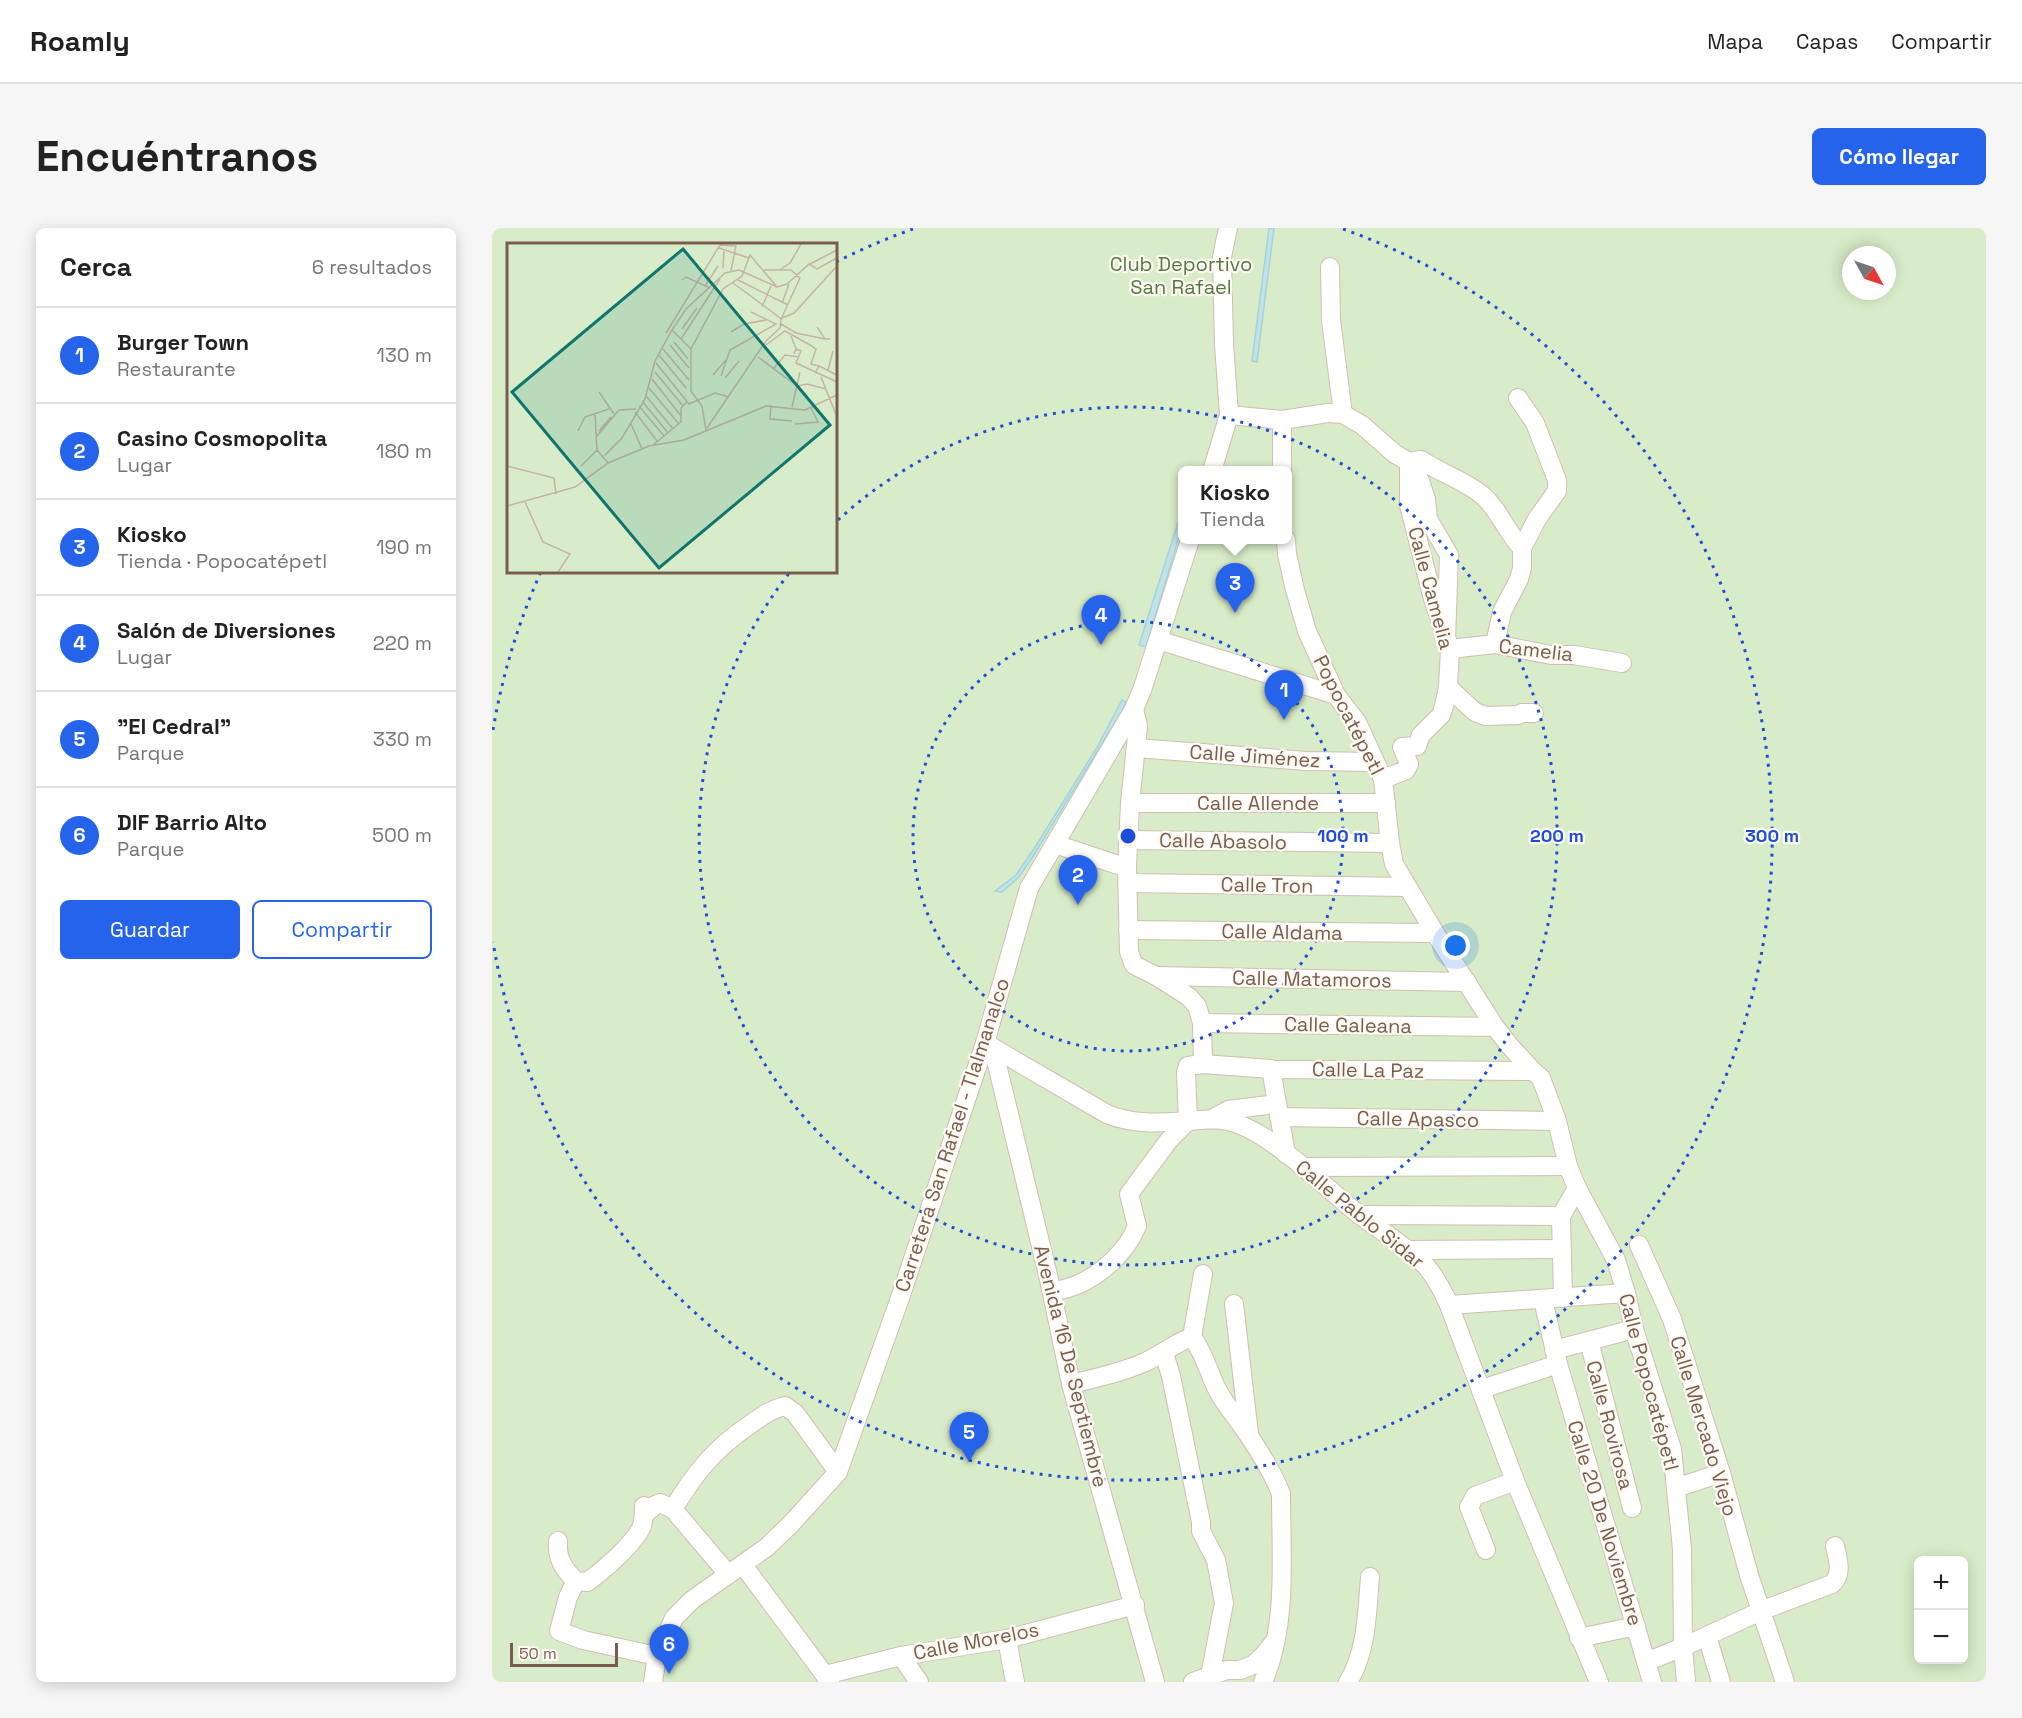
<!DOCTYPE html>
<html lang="es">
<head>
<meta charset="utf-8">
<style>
	body { margin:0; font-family:"Space Grotesk",sans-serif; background:#f6f6f6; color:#222 }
	.controls { position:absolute; right:18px; bottom:18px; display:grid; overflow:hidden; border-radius:9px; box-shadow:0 3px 15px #0003 }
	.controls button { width:54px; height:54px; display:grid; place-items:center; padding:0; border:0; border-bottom:2px solid #e0e0e0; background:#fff; color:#222; font:30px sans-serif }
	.compass { position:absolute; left:1350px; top:18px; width:54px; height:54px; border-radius:50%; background:#fff; box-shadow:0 3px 15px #0003; rotate:130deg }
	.scale { position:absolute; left:18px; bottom:15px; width:108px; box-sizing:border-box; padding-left:6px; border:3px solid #7a5c4d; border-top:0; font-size:16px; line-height:21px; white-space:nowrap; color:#7a5c4d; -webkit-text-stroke:4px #fffaf3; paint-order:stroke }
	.you { position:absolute; left:964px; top:718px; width:21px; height:21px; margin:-15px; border:4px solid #fff; border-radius:50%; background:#1a73e8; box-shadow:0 0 0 9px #1a73e833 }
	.badge { display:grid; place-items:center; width:39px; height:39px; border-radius:50%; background:#2563eb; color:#fff; font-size:20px; font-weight:700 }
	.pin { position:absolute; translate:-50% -50px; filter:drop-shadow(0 2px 3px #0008) }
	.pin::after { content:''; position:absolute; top:32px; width:21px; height:18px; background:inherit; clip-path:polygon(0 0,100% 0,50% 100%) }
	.popup { position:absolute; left:686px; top:238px; width:114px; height:78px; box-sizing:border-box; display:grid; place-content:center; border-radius:9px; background:#fff; filter:drop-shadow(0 2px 4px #0005); font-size:20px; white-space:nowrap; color:#767676 }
	.popup b { font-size:22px; color:#222 }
	.popup::after { content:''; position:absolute; left:50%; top:100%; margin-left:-12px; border:12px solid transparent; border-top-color:#fff }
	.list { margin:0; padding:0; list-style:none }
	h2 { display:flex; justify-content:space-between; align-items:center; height:78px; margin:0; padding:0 24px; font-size:26px }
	h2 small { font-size:20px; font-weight:400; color:#767676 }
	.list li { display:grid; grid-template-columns:39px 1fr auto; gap:18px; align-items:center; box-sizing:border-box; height:96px; padding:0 24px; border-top:2px solid #e0e0e0 }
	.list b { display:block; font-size:22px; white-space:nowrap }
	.list p { margin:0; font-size:20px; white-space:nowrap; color:#767676 }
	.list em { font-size:20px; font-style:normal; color:#767676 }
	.actions { display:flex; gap:12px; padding:18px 24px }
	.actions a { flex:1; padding:14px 0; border:2px solid #2563eb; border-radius:9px; text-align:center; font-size:21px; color:#2563eb }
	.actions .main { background:#2563eb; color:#fff }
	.map { position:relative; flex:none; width:1494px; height:1454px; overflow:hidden; border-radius:9px }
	header { display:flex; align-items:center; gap:36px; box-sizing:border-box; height:84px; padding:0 30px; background:#fff; border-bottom:2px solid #e0e0e0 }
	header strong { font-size:28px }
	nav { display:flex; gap:33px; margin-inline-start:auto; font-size:21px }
	.intro { display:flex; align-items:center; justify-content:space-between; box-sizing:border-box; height:144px; padding:0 36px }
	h1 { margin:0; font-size:42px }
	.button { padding:15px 27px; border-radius:9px; background:#2563eb; color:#fff; font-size:21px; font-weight:700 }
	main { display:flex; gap:36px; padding:0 36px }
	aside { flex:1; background:#fff; border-radius:9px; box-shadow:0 3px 15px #0003 }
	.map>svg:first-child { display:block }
	.green { fill:#d8ecc9; fill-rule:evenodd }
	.water { fill:#bfe3e8; stroke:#a5d3da; stroke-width:1.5 }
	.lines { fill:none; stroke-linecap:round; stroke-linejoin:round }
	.minor-casing { stroke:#d1beb0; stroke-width:20 }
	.minor { stroke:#fff; stroke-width:18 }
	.ring { fill:none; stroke:#1d4ed8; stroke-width:3; stroke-dasharray:3 6 }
	.labels { text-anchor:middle; stroke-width:4.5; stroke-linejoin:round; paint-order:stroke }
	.park-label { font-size:20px; fill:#537a41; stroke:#fffaf3 }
	.street-label { font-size:20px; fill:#7a5c4d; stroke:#fffaf3 }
	.inset-road { fill:none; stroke:#c5b3a7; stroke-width:1.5 }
	.view { fill:#0f766e; fill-opacity:0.15; stroke:#0f766e; stroke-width:3 }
	.inset-edge { fill:none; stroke:#7a5c4d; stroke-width:3 }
	.centre { fill:#1d4ed8; stroke:#fffaf3; stroke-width:3 }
	.ring-label { font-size:18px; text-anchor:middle; font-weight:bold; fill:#1d4ed8; stroke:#fffaf3; stroke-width:4.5; stroke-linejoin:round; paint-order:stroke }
</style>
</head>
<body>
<header>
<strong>Roamly</strong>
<nav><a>Mapa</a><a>Capas</a><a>Compartir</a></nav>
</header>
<div class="intro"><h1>Encuéntranos</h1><a class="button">Cómo llegar</a></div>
<main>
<aside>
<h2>Cerca<small>6 resultados</small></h2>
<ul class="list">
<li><span class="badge">1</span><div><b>Burger Town</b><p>Restaurante</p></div><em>130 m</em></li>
<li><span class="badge">2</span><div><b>Casino Cosmopolita</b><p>Lugar</p></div><em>180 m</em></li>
<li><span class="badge">3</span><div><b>Kiosko</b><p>Tienda · Popocatépetl</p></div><em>190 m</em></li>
<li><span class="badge">4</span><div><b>Salón de Diversiones</b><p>Lugar</p></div><em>220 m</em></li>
<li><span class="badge">5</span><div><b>&quot;El Cedral&quot;</b><p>Parque</p></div><em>330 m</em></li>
<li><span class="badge">6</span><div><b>DIF Barrio Alto</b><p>Parque</p></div><em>500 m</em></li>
</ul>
<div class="actions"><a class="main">Guardar</a><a>Compartir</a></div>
</aside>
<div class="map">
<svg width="1494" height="1454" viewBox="0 0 1494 1454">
	<rect width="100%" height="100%" fill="#fdf6ec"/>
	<path class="green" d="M0,0H1494V1454H0ZM16,16H344V344H16ZM1359,27H1395V63H1359ZM690,243H795V312H690ZM1426,1332H1472V1432H1426Z"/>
	<g class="water">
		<polygon points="777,0 782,0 765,134 760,133"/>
		<polygon points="690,282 690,299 654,419 647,417"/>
		<polygon points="630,472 634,474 630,483 540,630 527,649 510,664 503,663 524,647 545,616 604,521"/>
	</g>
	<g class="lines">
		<defs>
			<g id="minor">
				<polyline points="838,39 839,92 851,186"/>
				<polyline points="737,187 790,192 836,185 851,186 870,197 903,226 917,234 928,253 934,271 936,291 957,327 954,412"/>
				<polyline points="790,192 790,243"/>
				<path d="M917,234L929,232C948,245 972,252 990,267C1007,281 1014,304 1030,320"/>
				<polyline points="720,243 737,187 732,116 730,29 736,0"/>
				<polyline points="794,312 795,326 803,362 815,403 844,467 865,494 891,551 898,615 902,636 943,705 1003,799 1017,817 1041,843 1049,850 1065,893 1076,938 1085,960 1124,1032 1134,1065 1142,1101 1180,1221 1190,1321 1191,1419 1194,1454"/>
				<polyline points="666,412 844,467"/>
				<polyline points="1003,416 1010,384 1027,351 1030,340 1030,320 1045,291 1065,263 1065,252 1043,195 1026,170"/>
				<polyline points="958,421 1003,416 1059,427 1082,427 1130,435"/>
				<polyline points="956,459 983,484 994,488 1026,487 1030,485 1042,485"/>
				<polyline points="642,481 646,498 638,575 635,640 637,724 642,737 664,748 697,769 705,778 710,795 711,836"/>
				<polyline points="644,520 814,533 883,534"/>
				<polyline points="891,551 914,542 917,536 910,519 925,518 929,507 949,487 952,478 956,459 958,421 941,371 917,277 917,239"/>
				<polyline points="638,575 894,575"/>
				<polyline points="637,612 898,615"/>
				<polyline points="563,616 635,640"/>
				<polyline points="636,655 915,659"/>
				<polyline points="636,702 943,705"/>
				<polyline points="664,748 975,754"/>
				<polyline points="710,795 1003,799"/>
				<path d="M493,815L615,886C642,897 667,895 696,893C709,892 723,890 736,893C778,902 834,961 869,988C891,1004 915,1019 934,1038C944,1050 951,1063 957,1077L1023,1253L1107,1454"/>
				<polyline points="501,820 556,1047 579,1156 663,1454"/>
				<polyline points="779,841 794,926"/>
				<polyline points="787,889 1065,893"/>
				<polyline points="720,891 736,882 784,876"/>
				<polyline points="810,939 1076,938"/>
				<polyline points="868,987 1069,988"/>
				<polyline points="1147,1017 1180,1091 1229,1245 1257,1347 1293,1454"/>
				<polyline points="916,1022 1069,1021"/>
				<path d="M560,1064C568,1062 578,1060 587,1056C611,1045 635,1023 645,998L637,966L677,912L696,893L694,844L696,838L711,836L779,841L1041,843"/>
				<polyline points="1071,1070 1069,988 1085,960"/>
				<polyline points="1051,1072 1066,1136 1160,1454"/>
				<polyline points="742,1076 757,1206"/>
				<polyline points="957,1077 1134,1065"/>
				<path d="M700,1109C713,1126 716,1144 726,1163C734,1178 746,1191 755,1205C768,1224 781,1245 789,1266C789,1327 796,1397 771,1454"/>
				<polyline points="700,1109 711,1046"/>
				<polyline points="1097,1113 1140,1280"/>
				<polyline points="1062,1122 1142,1101"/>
				<polyline points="672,1125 679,1148 709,1294 709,1303 724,1332 732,1375 718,1448"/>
				<path d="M579,1156C604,1150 628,1145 651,1135C668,1128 682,1115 700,1109"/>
				<polyline points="990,1161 1066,1136"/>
				<polyline points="1184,1260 1229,1245"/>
				<path d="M181,1281C203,1245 221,1222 256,1198C269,1189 279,1181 293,1178L303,1185L346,1244"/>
				<polyline points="152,1287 163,1277 168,1275 181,1281 236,1346"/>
				<path d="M66,1313C65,1331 71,1341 84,1353L95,1354C111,1343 143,1315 150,1298C152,1291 152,1285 152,1278"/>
				<polyline points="994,1322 977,1279 983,1268 1023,1253"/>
				<polyline points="251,1337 338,1454"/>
				<polyline points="84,1353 76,1369 67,1403 91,1412 165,1428"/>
				<polyline points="1215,1408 1229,1454"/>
				<polyline points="1087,1410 1144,1398"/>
				<polyline points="515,1411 523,1454"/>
				<polyline points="409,1428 427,1454"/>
				<path d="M1154,1434L1191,1419L1271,1382L1340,1356C1351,1345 1346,1333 1343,1318"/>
				<polyline points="333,1447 409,1428 515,1411 643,1377"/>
				<polyline points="161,1454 165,1428 182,1390 200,1372 275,1319 298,1297 346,1244 408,1070 493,815 537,660 642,481 650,462 698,312"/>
				<polyline points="701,1454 735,1442 748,1442 761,1437 771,1428 782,1414"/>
				<path d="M856,1454C875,1424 875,1384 878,1349"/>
			</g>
		</defs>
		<use href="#minor" class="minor-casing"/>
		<use href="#minor" class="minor"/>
	</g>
	<g class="ring">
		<circle cx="636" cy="608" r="215"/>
		<path d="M346 292A429 429 0 1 1 298 344"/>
		<path d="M1 502A644 644 0 0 1 48 346M344 34A644 644 0 0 1 421 1M851 1A644 644 0 1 1 1 714"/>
	</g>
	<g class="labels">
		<g class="park-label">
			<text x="689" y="43">Club Deportivo<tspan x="689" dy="23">San Rafael</tspan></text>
		</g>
		<g class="street-label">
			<text transform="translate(939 360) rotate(75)" y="7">Calle Camelia</text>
			<text transform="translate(1044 422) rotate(7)" y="7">Camelia</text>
			<text transform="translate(857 487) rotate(63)" y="7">Popocatépetl</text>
			<text transform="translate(763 528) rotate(4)" y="7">Calle Jiménez</text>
			<text x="766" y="582">Calle Allende</text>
			<text transform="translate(731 613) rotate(1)" y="7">Calle Abasolo</text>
			<text transform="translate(775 657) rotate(1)" y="7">Calle Tron</text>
			<text transform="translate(790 704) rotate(1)" y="7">Calle Aldama</text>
			<text transform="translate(820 751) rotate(1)" y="7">Calle Matamoros</text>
			<text transform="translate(856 797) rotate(1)" y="7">Calle Galeana</text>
			<text transform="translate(876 842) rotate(1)" y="7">Calle La Paz</text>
			<text transform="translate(926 891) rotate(1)" y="7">Calle Apasco</text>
			<text transform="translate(460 907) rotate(-72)" y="7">Carretera San Rafael - Tlalmanalco</text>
			<text transform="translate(868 986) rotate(39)" y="7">Calle Pablo Sidar</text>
			<text transform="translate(579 1138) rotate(76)" y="7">Avenida 16 De Septiembre</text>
			<text transform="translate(1157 1154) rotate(75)" y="7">Calle Popocatépetl</text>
			<text transform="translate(1118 1197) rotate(75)" y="7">Calle Rovirosa</text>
			<text transform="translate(1212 1198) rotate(73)" y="7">Calle Mercado Viejo</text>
			<text transform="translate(1113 1295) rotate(73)" y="7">Calle 20 De Noviembre</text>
			<text transform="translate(484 1413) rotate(-11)" y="7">Calle Morelos</text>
		</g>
	</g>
	<g transform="translate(15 15)">
		<rect width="330" height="330" fill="#fdf6ec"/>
		<path d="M0,1H330V329H0Z" fill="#d8ecc9"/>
		<path class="inset-road" d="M212,5L242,15M303,21L330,7M216,25L217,6M274,26L283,20L294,1M257,27H284L293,35L274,76M224,28L229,2M175,37L179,34L203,45M231,37L281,62M226,40L268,71M198,43L211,23M275,60L282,41M255,64L264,43M275,75L287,70L330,23M274,81L289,90L318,96M310,84L318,96H323M175,86L190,65M165,87L184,106M224,89L237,81L259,77M159,90L213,2L229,3M284,93L289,106L287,111M174,96L213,36M167,99L181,116M163,102L182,125M259,102L278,88L303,102L309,106L304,121L312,123L308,130M156,106L182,137M289,106L294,108L289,120L330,139M152,112L179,145M251,114L290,143M149,120L182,161L208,150L222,154M312,123L330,132M267,125L278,112L292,114M321,127L326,108M148,129L176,163M206,132L219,117M214,133L223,107L269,81L244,69M314,134L330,174M218,135L232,118M145,136L174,173M290,143L300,141L319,146M142,145L172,181M92,149L107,171M139,153L166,186M136,159L161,190M264,162L263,176L285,178M132,163L157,193M285,164L293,129M128,169L150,198M88,172L90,207L101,220M124,181L135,206M288,181L311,179L304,165M200,185L259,98L273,85L274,76L268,71M199,187L195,163L184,148V106L216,46L235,33L243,12L270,44M71,188L78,174L102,166M92,188L104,174M89,194L112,167L129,166M146,202L174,179V165L180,159M97,213L115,195L138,156L148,118L165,87L179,66L218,30L232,27L270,44L280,41L302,21L310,26L330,15M0,223L47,235L49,251M74,223L90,207M18,259L36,299L63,311L51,329M0,263L68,244L101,220L142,203L177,197L259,163L298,167L330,152"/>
		<path class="view" d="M176,6L323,182L152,325L5,149Z"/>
		<rect width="330" height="330" class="inset-edge"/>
	</g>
	<circle cx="636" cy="608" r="9" class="centre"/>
	<g class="ring-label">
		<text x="851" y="614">100 m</text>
		<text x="1065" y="614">200 m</text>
		<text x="1280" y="614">300 m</text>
	</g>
</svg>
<div class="controls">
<button>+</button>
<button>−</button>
</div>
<svg class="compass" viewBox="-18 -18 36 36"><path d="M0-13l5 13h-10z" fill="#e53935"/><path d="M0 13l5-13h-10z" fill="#767676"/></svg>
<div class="scale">50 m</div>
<div class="you"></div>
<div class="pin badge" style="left:792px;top:492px">1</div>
<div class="pin badge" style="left:586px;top:677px">2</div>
<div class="pin badge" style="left:743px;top:385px">3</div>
<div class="popup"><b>Kiosko</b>Tienda</div>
<div class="pin badge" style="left:609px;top:417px">4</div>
<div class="pin badge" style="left:477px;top:1234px">5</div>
<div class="pin badge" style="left:177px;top:1446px">6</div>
</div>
</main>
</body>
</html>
